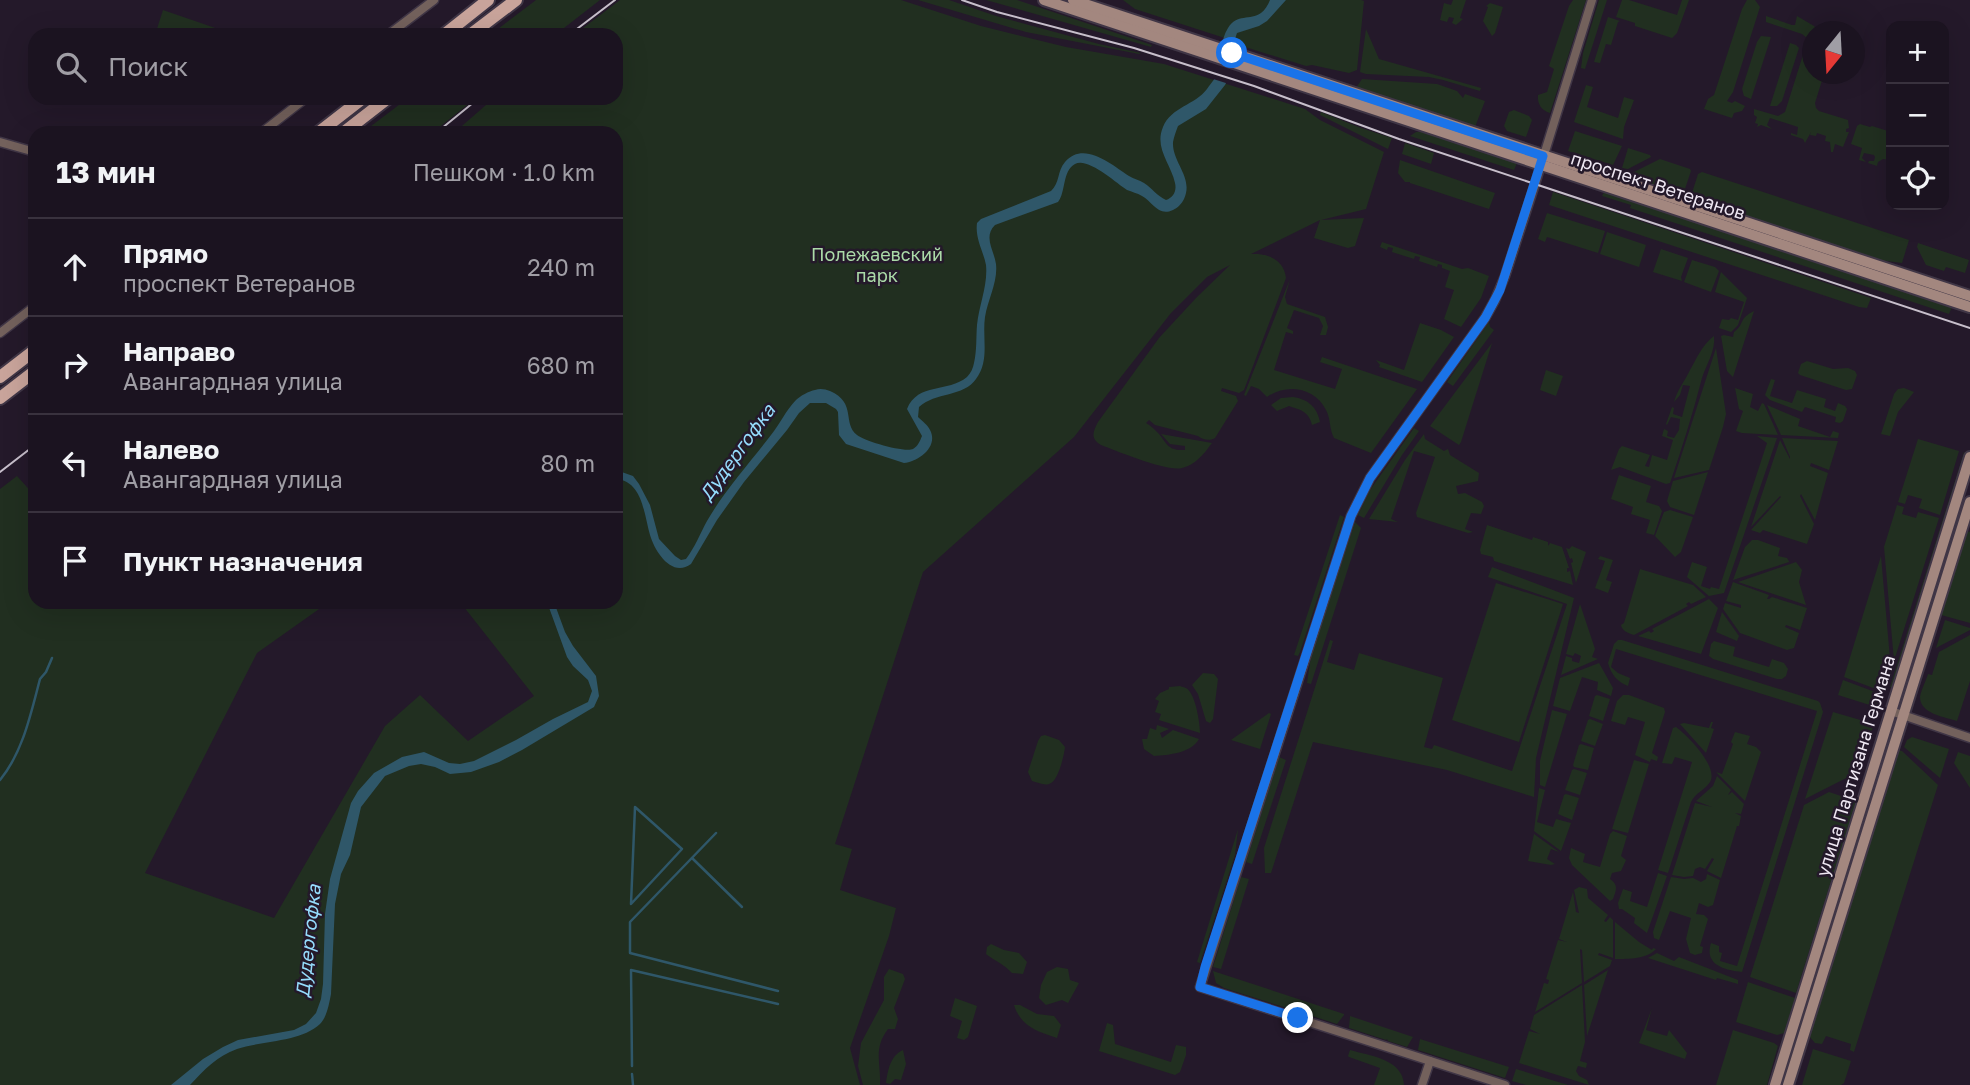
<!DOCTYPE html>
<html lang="ru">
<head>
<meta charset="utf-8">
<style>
	body { margin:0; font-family:"Golos Text",sans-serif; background:#241c29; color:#f1f3f6 }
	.controls { position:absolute; right:21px; top:21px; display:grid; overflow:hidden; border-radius:14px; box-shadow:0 7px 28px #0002 }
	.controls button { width:63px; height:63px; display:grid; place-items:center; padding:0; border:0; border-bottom:2px solid #39323e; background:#1b1320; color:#f1f3f6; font:35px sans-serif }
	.compass { position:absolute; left:1802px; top:21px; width:63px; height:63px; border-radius:50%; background:#1b1320; box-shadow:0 7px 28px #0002; rotate:198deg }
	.stop { position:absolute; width:21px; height:21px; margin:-16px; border:5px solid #1a73e8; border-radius:50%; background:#fff }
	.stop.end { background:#1a73e8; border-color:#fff; box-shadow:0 2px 7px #0008 }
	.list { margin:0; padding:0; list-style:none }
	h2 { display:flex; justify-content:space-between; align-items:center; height:91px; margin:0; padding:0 28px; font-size:30px }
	h2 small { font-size:23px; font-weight:400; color:#a09ea5 }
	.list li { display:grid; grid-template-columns:46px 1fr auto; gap:21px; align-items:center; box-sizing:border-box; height:98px; padding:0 28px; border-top:2px solid #39323e }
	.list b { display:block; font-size:26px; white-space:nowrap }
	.list p { margin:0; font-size:23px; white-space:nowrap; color:#a09ea5 }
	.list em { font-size:23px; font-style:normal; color:#a09ea5 }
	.icon { flex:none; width:38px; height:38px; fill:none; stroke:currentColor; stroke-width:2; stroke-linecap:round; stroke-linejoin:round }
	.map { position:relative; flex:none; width:1970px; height:1085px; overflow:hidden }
	.search { position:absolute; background:#1b1320; box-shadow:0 7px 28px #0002; left:28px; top:28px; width:595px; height:77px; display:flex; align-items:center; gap:18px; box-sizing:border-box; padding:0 24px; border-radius:21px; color:#a09ea5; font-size:26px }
	.panel { position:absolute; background:#1b1320; box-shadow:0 7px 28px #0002; left:28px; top:126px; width:595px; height:483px; border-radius:21px }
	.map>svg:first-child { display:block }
	.green { fill:#212f20 }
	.water { fill:#2f5769 }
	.pier { fill:#24192a }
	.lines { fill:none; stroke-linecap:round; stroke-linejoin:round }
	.stream { stroke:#2f5769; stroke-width:2.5 }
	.street-casing { stroke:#403646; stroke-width:11 }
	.secondary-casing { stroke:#403646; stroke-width:14 }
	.primary-casing { stroke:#403646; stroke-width:16 }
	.street { stroke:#73615c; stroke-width:8 }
	.secondary { stroke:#a3877f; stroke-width:10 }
	.primary { stroke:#c9a49b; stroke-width:12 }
	.tram { stroke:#c7bfcb; stroke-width:2 }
	.route { stroke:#1a73e8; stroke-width:9 }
	.labels { text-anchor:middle; stroke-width:5; stroke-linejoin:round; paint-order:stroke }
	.street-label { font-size:18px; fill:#eee7f2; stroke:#24192a }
	.park-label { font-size:18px; fill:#abdaa8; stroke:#24192a }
	.water-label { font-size:19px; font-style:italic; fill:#95dcfc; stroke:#24192a }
</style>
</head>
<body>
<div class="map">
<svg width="1970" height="1085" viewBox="0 0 1970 1085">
	<rect width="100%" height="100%" fill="#24192a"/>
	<g class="green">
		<polygon points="536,0 600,0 555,35 490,35"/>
		<path d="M620,0H901L981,26L1066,47L1164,64L1305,109L1320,120L1384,152L1366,209L1321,220L1364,218L1355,246L1348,248L1314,238L1320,220L1251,254C1267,253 1284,259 1286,278L1244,390L1239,393L1222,388L1221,391L1236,396L1238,401L1215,438C1211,441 1202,440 1198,436L1155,425L1149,420L1146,423C1150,425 1153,428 1156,431C1167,441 1165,451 1185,450V446L1170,444L1161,434L1212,443C1204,454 1195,465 1182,468C1167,472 1117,451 1101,445C1090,438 1093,432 1098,422L1159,338L1196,298L1230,265L1207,277L1171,313L1074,437L923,572L835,844L852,849L840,890L896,908L889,936L850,1048L860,1085H0V489L17,476L35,496V602H329L257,653L145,873L274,918L385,726L420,695L468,741L534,696L460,602H616V133L455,132L494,98H616V35H574Z"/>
		<polygon points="918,0 949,0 996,16 1099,44 1141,53 1139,54 1026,32"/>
		<polygon points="986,0 1017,0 1152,45 1151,47"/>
		<polygon points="1123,0 1361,0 1364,1 1357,70 1349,73 1312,65 1306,66 1242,46 1234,41 1135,9"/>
		<polygon points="1453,0 1466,0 1460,18 1463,19 1456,25 1452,23 1454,18 1449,17 1447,22 1440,20 1444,3 1451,5"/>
		<path d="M1573,0H1586L1550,113C1542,111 1537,104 1538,95L1547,92L1554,69L1549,66L1569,6Z"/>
		<polygon points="1599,0 1607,0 1585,69 1581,68 1583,53"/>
		<polygon points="1622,0 1629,0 1677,15 1682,0 1689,0 1677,33 1672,38 1635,26 1635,23 1616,17"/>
		<polygon points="1747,0 1755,0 1760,7 1733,92 1727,101 1732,103 1735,101 1745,106 1742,111 1734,113 1732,118 1704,109 1708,99 1714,95 1742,9"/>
		<polygon points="1490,3 1503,7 1495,33 1492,36 1483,21 1488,7 1486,6"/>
		<polygon points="163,10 224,31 226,35 155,35"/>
		<polygon points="1766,16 1792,25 1795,25 1797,16 1814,26 1818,31 1812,32 1812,74 1824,74 1815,103 1816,108 1819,111 1848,120 1849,128 1846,129 1846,132 1849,132 1843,147 1835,144 1833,152 1831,152 1830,142 1825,141 1826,136 1817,133 1816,136 1810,135 1811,132 1805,143 1803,139 1791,135 1791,133 1797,135 1798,127 1770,118 1767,125 1772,129 1761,125 1757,127 1758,124 1755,123 1757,117 1754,115 1754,109 1778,116 1785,112 1808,39 1802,34 1766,22"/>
		<polygon points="1608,17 1620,21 1618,22 1611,45 1606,44 1600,63 1594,62"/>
		<polygon points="1366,29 1379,59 1481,88 1480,91 1443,80 1429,77 1366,74 1360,72"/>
		<polygon points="1761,36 1771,37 1751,99 1744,96 1742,89 1757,42"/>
		<polygon points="1790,43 1796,45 1799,48 1782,101 1777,106 1770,106"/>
		<polygon points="1362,79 1437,84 1457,91 1463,98 1465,94 1485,101 1475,127 1356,88"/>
		<polygon points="1586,85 1593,87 1587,107 1618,118 1624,97 1634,100 1624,127 1623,139 1574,122"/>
		<polygon points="408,98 476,98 432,133 362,133"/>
		<polygon points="1514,110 1529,116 1532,120 1526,137 1507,131 1504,126 1509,112"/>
		<polygon points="1321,112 1361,128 1392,138 1388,149 1320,115"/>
		<polygon points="1860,124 1870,127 1872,126 1888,131 1891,129 1891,158 1890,160 1883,159 1878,162 1877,166 1868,163 1869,161 1874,161 1875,157 1874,155 1864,153 1862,158 1866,162 1859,160 1862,148 1851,144 1857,126"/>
		<polygon points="1575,131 1622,146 1613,165 1568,151"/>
		<polygon points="1416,132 1424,132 1517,163 1514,170 1410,136"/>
		<polygon points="1405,143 1434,153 1431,164 1402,154"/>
		<polygon points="1628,148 1650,155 1651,157 1628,169 1622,168"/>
		<polygon points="1660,159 1690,169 1691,171 1685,189 1682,193 1677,194 1627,178 1630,174"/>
		<polygon points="1400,160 1495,193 1489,209 1410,183 1410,182 1405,182 1398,173"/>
		<polygon points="1702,172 1909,240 1902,263 1879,260 1696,200 1693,198 1692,193 1698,174"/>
		<polygon points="1553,192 1871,298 1867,308 1859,307 1549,205"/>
		<polygon points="1604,192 1952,307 1949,314 1630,208 1631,205 1602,196"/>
		<polygon points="1547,213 1605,231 1598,253 1547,237 1545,242 1538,239"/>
		<polygon points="1607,232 1646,245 1639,267 1600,254"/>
		<polygon points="1382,242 1462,269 1468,268 1489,276 1481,298 1461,327 1444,319 1454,290 1445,287 1450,271 1442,268 1442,265 1438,264 1437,267 1419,261 1420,257 1415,256 1414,259 1392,252 1393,248 1388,247 1387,250 1380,247"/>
		<polygon points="1918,243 1969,260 1965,273 1946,267 1944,271 1926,265 1917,247"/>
		<polygon points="1661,249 1688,258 1681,277 1682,281 1653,272"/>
		<polygon points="1692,260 1715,267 1719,271 1711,292 1684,282"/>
		<polygon points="1721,272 1747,298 1738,325 1731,332 1719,328 1722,319 1729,320 1731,318 1738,320 1744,302 1715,292"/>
		<path d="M1290,279L1285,297L1287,304L1325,317L1328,327L1326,335H1320L1323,326L1319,318L1294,310L1287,328L1293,331V334L1286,332L1274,370L1335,389L1342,369L1320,362L1322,357L1417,389L1371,453L1334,438C1329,429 1331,419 1326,410C1315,387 1286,383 1267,397L1259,389L1251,386L1246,396L1244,395Z"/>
		<path d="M1754,311L1733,377L1727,371L1721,336L1724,335L1733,337L1734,332C1745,324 1738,319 1754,311Z"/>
		<polygon points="1489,322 1490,327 1494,330 1453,386 1447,382"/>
		<polygon points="1420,323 1441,330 1454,337 1422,382 1379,367 1380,365 1376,360 1404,370"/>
		<path d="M1714,336C1716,350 1706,365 1702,378C1693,413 1682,448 1670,483L1666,484L1620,467L1611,470L1619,449L1622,446L1650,455L1645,466L1649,467L1652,455L1667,460L1673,440L1662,436L1664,429L1668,431L1667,436L1674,438L1679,430L1680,419L1671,417L1667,425L1666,424L1672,407L1674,408L1673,414L1682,417L1690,386L1683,385L1680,395L1674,402C1677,390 1685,381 1690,370C1697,358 1702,345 1714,336Z"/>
		<polygon points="1492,343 1461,442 1459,445 1430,426"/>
		<polygon points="1716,348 1726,414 1723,427 1709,470 1674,478"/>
		<polygon points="1807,361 1833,369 1848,368 1855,371 1857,375 1852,389 1846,390 1800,375 1798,373 1801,364"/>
		<polygon points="1546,370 1563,376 1556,396 1540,390"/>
		<polygon points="1771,379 1775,380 1770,396 1792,403 1797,390 1826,399 1824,407 1835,411 1838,403 1845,406 1847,409 1843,421 1840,423 1835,422 1836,417 1805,407 1802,412 1770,400 1765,395"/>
		<polygon points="1735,388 1753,394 1750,407 1758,411 1762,403 1764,404 1778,435 1742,433 1736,431 1743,411 1739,409"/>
		<polygon points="1904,388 1914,392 1898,412 1890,436 1881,434 1894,394 1898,389"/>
		<path d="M1293,397C1308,399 1317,407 1320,422L1312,425C1309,411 1300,410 1289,406L1277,411L1271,405L1281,398Z"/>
		<polygon points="1767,405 1800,419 1798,426 1830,437 1833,431 1839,433 1838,438 1781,435"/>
		<polygon points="1414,428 1419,431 1402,455 1364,518 1358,515 1370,490"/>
		<polygon points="1424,434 1425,439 1444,451 1448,449 1450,455 1479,473 1478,481 1456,486 1458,494 1465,493 1482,502 1484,506 1481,514 1471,513 1465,529 1473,532 1468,533 1417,517 1416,513 1435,457 1414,451 1391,519 1398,522 1369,519 1405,460"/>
		<polygon points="1757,436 1777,438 1724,593 1709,596 1687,577 1692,562 1707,567 1701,586 1710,589 1711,587 1719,589 1767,443"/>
		<polygon points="1782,438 1838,441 1829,470 1811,463 1810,466 1828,473 1815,520 1801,494 1800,496 1814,524 1807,544 1763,530 1760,533 1751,530 1781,497 1780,496 1751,527 1780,440 1790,459 1790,457"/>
		<polygon points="1918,439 1959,451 1940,515 1919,508 1922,499 1908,495 1905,504 1898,502"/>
		<polygon points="1964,452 1965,453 1892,688 1890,687"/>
		<polygon points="1708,472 1694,515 1670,507 1667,501 1673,481"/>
		<polygon points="1619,475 1651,486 1646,502 1659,506 1662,511 1654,535 1646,533 1650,520 1631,514 1633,507 1611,499"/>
		<polygon points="1897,505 1904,507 1902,514 1916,518 1918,512 1939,518 1894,661 1884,547"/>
		<polygon points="1670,510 1693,517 1681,552 1675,557 1655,536 1664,512"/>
		<polygon points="1340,515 1344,517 1300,652 1298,656 1294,655"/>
		<polygon points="1355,522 1361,528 1311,684 1307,683 1311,656"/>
		<polygon points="1487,525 1532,540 1533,537 1548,542 1548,546 1550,543 1562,547 1569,568 1567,568 1567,572 1570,571 1573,585 1494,561 1493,557 1481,554 1480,550"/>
		<polygon points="1967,531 1970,532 1970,623 1941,615"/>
		<polygon points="1752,540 1758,540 1780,548 1778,556 1787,558 1790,563 1789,562 1733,580 1745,547"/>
		<polygon points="1572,546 1586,552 1576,583 1571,563 1573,562 1572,558 1570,559 1566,548 1569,549"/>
		<polygon points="1600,556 1613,560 1606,580 1612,582 1608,593 1595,588 1605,561 1598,559"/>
		<polygon points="1881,556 1891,670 1884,692 1844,677"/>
		<polygon points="1796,562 1802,570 1799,582 1806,605 1738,582"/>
		<polygon points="1492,567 1574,598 1536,758 1534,797 1447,770 1313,742 1271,873 1265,873 1264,848 1330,640 1333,641 1327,662 1354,670 1359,653 1443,678 1424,747 1432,749 1434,745 1512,771 1567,604 1488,577"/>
		<path d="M1640,569L1693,585L1706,597L1691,604L1689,602L1686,604L1688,606L1634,635C1628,633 1622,631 1621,625L1624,623Z"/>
		<polygon points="1733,582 1769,595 1767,599 1769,599 1772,597 1807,608 1800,630 1786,625 1785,627 1799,633 1794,648 1787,650 1740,633 1723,609 1725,603 1741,608 1741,605 1726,601"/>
		<polygon points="1496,583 1563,604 1519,742 1452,720"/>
		<polygon points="1709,599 1718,608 1701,654 1638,636 1649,631 1651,633 1654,631 1652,629"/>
		<polygon points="1580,604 1595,649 1592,657 1598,659 1561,675 1566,656 1572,658 1572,661 1579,663 1581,656 1575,653 1573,656 1566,654"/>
		<polygon points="1722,612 1739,636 1737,641 1716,632"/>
		<polygon points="1945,620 1970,628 1970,630 1936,648"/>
		<path d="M1970,635V681L1957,721C1945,717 1920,714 1920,697C1921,690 1926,681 1928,674L1932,675L1939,652Z"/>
		<path d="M1618,640H1622L1818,701L1820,703L1823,712L1742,972C1724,970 1704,965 1711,943L1719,946V952L1722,953L1720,961L1737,966L1817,711L1616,649L1611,667L1618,673L1630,678L1628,686C1617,682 1611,674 1608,663L1614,644Z"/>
		<polygon points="1714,641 1735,647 1733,656 1769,667 1772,659 1784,663 1788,669 1786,676 1782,679 1777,679 1713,659 1709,656 1711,644"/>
		<polygon points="1599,663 1613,688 1611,696 1597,690 1598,682 1582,677 1570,711 1553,706 1560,678"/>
		<polygon points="1203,673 1214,674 1218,679 1213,719 1210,723 1206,721 1198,694 1192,685"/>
		<polygon points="1843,680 1883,695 1879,708 1838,695"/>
		<path d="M1180,686C1185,688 1187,687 1190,692C1196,700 1200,723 1200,733L1159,720L1161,714L1155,712L1159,701L1155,699L1160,693L1169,689V687Z"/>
		<polygon points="1597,695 1610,699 1603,721 1589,716 1595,696"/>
		<polygon points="1623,695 1629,695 1664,708 1665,712 1652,753 1658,757 1657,761 1651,759 1650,762 1635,755 1645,722 1628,717 1625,725 1611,721 1617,701"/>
		<polygon points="1552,710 1567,714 1545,787 1540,785 1540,761"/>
		<polygon points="1833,712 1874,724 1858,772 1805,799"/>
		<polygon points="1269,713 1271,714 1260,749 1231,740"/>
		<polygon points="1590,719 1603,724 1595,746 1581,741 1588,720"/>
		<polygon points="1711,722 1713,722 1711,728 1714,729 1706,753 1680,724 1684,723 1709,728"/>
		<path d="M1157,725L1169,729L1160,733L1162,738L1173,730L1199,739C1191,753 1169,755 1154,756L1144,749L1142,739H1147L1150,728L1156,730Z"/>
		<path d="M1676,727C1687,735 1719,767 1710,782C1705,790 1695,793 1691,802L1668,873L1658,870L1692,762L1675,757L1672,764L1662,763L1673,728Z"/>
		<polygon points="1735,732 1750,736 1747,744 1756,747 1761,752 1745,801 1716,772 1722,774 1733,744 1731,742"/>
		<path d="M1045,735L1059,740L1065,747C1064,756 1058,782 1049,784C1044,786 1037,782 1032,781L1028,772L1038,741L1041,736Z"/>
		<polygon points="1912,737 1949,749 1940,778 1904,747 1907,740"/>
		<polygon points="1581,744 1594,748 1588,770 1574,767 1573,765 1579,745"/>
		<polygon points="1898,750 1902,751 1938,785 1854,1052 1850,1050 1851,1044 1826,1036 1822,1044 1815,1043 1809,1036"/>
		<polygon points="1958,752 1970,756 1970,788 1954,763"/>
		<polygon points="1279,757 1286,760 1252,864 1246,862"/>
		<polygon points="1634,760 1649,764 1628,833 1612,829"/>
		<polygon points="1574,769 1587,773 1580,795 1565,790 1572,770"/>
		<polygon points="1717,776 1731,790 1728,795 1732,792 1744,804 1741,814 1735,813 1741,816 1739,826 1737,826 1721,878 1707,871 1714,859 1712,858 1705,869 1700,867 1695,869 1693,876 1684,877 1672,875 1695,803 1712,807 1696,801 1713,786"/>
		<polygon points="1539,788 1545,790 1537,822 1553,827 1556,819 1571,823 1561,851 1534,831"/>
		<polygon points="1829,792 1856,801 1796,993 1750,977 1804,805"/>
		<polygon points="1566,794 1579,798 1572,820 1558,814 1564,795"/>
		<polygon points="1238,829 1235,855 1200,963 1197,962"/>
		<path d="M1613,831L1627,836L1621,856L1626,860L1621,871L1612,873L1610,879C1619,885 1616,891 1613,899L1610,901L1572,865L1569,858L1571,848L1585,854L1583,862L1600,867L1610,834Z"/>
		<polygon points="1534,834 1559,852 1551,849 1547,859 1555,864 1551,865 1528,861"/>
		<polygon points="1658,873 1667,876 1647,933 1634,923 1635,918 1622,909 1619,909 1618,903 1623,889 1632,892 1630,901 1647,907"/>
		<polygon points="1707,874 1720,880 1713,905 1708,907 1699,903 1696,914 1704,915 1708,919 1700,946 1703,947 1702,953 1695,955 1690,953 1686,939 1691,918 1670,911 1659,940 1654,938 1653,932 1671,877 1684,879 1693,878 1701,882 1706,879"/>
		<polygon points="1241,877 1249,879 1221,969 1213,967"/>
		<polygon points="1579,887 1587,889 1588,898 1608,915 1604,921 1606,922 1610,917 1613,920 1613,958 1599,953 1598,955 1612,960 1610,966 1584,982 1582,950 1580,949 1582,983 1535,1012 1544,983 1548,984 1549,980 1546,979 1558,940 1567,942 1559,939 1573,892 1576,912 1579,913 1574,890"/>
		<path d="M1615,922L1639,942L1652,950L1653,948L1656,949C1647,959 1629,959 1615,959Z"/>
		<path d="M991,944L1004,950L1019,953L1027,962L1023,974L1012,973C1004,964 995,961 986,954L987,947Z"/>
		<polygon points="1657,953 1674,961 1679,957 1738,980 1738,984 1717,978 1716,980 1648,958"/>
		<polygon points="1057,967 1068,969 1070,980 1079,983 1068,1003 1062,1000 1046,1005 1039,998 1041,985 1047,972"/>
		<path d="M889,969L903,974L905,979L894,1008L898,1019L895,1029H888C873,1049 881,1062 880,1085H863L858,1066L861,1043L884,1000V977Z"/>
		<polygon points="1608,970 1587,1036 1584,985"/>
		<polygon points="1213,971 1344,1014 1344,1015 1337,1024 1224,988 1216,983"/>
		<polygon points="1748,982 1795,998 1784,1033 1777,1035 1736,1022"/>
		<polygon points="1582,985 1585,1042 1580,1061 1587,1063 1586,1068 1578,1066 1576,1071 1579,1076 1587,1080 1589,1085 1519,1063 1529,1031 1540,1034 1530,1029 1534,1015"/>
		<polygon points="955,998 977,1006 968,1037 964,1040 957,1038 962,1021 950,1016"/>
		<path d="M1014,1005H1020L1037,1014L1054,1016L1061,1025L1057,1038C1037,1031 1021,1027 1014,1005Z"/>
		<polygon points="1652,1008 1646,1030 1667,1036 1669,1030 1687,1053 1685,1059 1639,1043"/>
		<polygon points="1350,1016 1413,1037 1407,1047 1388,1041 1387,1039 1386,1040 1349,1028"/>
		<polygon points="1107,1023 1113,1025 1115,1044 1171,1062 1176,1045 1186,1047 1186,1055 1180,1072 1175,1075 1099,1051"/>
		<polygon points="1733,1030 1774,1043 1778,1046 1767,1085 1716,1085"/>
		<polygon points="1420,1039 1509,1067 1505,1078 1418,1050"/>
		<polygon points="1813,1049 1851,1061 1844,1083 1841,1085 1802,1085"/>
		<path d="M903,1050L906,1064L901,1080L895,1079L890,1084L886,1083C888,1070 890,1056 903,1050Z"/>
		<path d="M1350,1050C1370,1056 1403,1059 1404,1085H1374L1380,1068L1349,1057L1348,1056Z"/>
		<polygon points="1516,1069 1568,1085 1526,1085 1512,1081"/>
	</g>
	<g class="water">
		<path d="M1270,0H1286L1267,21L1259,26L1237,33L1232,48L1228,79L1225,85L1206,109L1178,126C1176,131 1174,137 1173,142C1172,163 1194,177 1184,199C1182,203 1178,208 1173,210C1158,217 1153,202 1142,196C1137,193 1132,192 1127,190C1116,183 1088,157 1075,164C1062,171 1066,192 1058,202L995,225C983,237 994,250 996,264C998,282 988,299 985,317C982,338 990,361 976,379C964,397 935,392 919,407L918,417C922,421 928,425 930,430C939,447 918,462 904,463L846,444L839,435L838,412L836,409L826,403H810L799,413L787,430L744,482L717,520L691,564C672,578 655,552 650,535C644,515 643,481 616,479V470L633,476L639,484L650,505L659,539L675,556L681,560L686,559C695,547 700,534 707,521C725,490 749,464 771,435C780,424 786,410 796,400C800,396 809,391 815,390C820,388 825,389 830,391C857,403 842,423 857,435C864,441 905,453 913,449C918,446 920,441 922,436L907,409C918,382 948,393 967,377C971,373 973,368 974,363C977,350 976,337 977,325C979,305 988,285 986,265C983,250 975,239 977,223L981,219L1051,191C1060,183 1057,171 1065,162C1084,140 1112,165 1129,176C1134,179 1139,180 1144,183C1152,188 1157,196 1166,200C1173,198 1177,191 1175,183C1171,164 1154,148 1163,127C1171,107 1195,105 1207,89C1211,83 1217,77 1218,70C1222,57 1220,40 1228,28C1237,13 1250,21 1261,13C1265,10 1268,5 1270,0Z"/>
		<path d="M547,602H554L565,632L573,646L596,676L599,696L594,707L522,750L499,762L471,772L450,774L435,767L421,764L409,766L385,776L361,807L350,855L341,874L335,904L331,994C329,1004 327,1017 320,1024C301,1042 261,1041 237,1049C217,1056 204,1070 190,1085H171L203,1059L223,1047L238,1040L294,1030L306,1024L316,1013L321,999L323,984L325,914L330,879L351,803L358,791L374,773L402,757L424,752L449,763L460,764L474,761L516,740L553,719L588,702L592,691L588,680L573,666L567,657Z"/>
	</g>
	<polygon class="pier" points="1220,39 1236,45 1234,68 1229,84 1210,78 1217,64"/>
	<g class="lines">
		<g class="stream">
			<path d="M0,780C23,752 31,713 40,679L46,672L52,658"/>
			<polygon points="635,807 682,849 631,904"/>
			<polyline points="716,833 630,922 630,953 778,991"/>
			<polyline points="692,858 742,907"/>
			<polyline points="632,1066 631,970 778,1004"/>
			<polyline points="632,1074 633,1085"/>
		</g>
		<defs>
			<g id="street">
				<polyline points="388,35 434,0"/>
				<polyline points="261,133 306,98"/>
				<polyline points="0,142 35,152"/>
				<polyline points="0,333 35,306"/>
				<polyline points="1891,711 1970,738"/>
				<polyline points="1422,1085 1430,1061"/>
				<polyline points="1505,1085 1200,987 1351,516 1370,478 1485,318 1495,300 1505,276 1535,184 1592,0"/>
			</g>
			<g id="secondary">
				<polyline points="1044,0 1970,307"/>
				<polyline points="1073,0 1970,296"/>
				<polyline points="1775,1085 1970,457"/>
				<polyline points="1788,1085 1970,502"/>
			</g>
			<g id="primary">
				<polyline points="444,35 488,0"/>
				<polyline points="470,35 516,0"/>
				<polyline points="318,133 363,98"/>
				<polyline points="343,133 388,98"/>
				<polyline points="0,377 35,350"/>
				<polyline points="0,398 35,371"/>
			</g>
		</defs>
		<use href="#street" class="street-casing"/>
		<use href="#secondary" class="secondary-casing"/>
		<use href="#primary" class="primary-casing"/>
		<use href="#street" class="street"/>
		<use href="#secondary" class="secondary"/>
		<use href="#primary" class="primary"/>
		<g class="tram">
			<polyline points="962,0 997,12 1134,48 1254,86 1399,139 1970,328"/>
			<polyline points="569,35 615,0"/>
			<polyline points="436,133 479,98"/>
			<polyline points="0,472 35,445"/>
		</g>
	</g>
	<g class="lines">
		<polyline class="route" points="1232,53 1543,156 1500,290 1485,318 1370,478 1351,516 1205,967 1200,987 1298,1018"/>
	</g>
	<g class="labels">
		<g class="street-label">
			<text transform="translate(1658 186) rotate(18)" y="6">проспект Ветеранов</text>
			<text transform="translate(1856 766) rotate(-73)" y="6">улица Партизана Германа</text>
		</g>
		<g class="park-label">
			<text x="877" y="261">Полежаевский<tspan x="877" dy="21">парк</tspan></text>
		</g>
		<g class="water-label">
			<text transform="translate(737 452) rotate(-54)" y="7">Дудергофка</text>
			<text transform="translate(308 941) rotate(-84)" y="7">Дудергофка</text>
		</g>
	</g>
</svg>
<div class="controls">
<button>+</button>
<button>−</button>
<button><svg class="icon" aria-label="locate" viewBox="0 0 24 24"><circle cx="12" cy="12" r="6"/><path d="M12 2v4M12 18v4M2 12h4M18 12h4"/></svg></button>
</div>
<svg class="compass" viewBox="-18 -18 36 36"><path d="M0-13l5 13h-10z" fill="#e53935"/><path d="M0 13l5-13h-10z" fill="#a09ea5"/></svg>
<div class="stop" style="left:1232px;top:53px"></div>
<div class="stop end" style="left:1298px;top:1018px"></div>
<div class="search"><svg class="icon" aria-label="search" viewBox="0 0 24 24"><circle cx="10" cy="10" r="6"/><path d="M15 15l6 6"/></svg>Поиск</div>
<section class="panel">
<h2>13 мин<small>Пешком · 1.0 km</small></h2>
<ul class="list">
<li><svg class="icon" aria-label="ahead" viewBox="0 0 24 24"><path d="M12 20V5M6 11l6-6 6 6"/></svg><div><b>Прямо</b><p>проспект Ветеранов</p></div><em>240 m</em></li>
<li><svg class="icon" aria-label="right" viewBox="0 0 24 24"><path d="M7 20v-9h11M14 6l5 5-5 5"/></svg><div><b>Направо</b><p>Авангардная улица</p></div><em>680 m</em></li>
<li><svg class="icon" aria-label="left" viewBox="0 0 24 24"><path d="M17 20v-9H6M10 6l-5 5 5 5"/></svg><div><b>Налево</b><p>Авангардная улица</p></div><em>80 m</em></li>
<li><svg class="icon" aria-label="arrive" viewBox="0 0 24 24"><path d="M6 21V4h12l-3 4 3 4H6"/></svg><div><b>Пункт назначения</b></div></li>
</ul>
</section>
</div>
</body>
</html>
